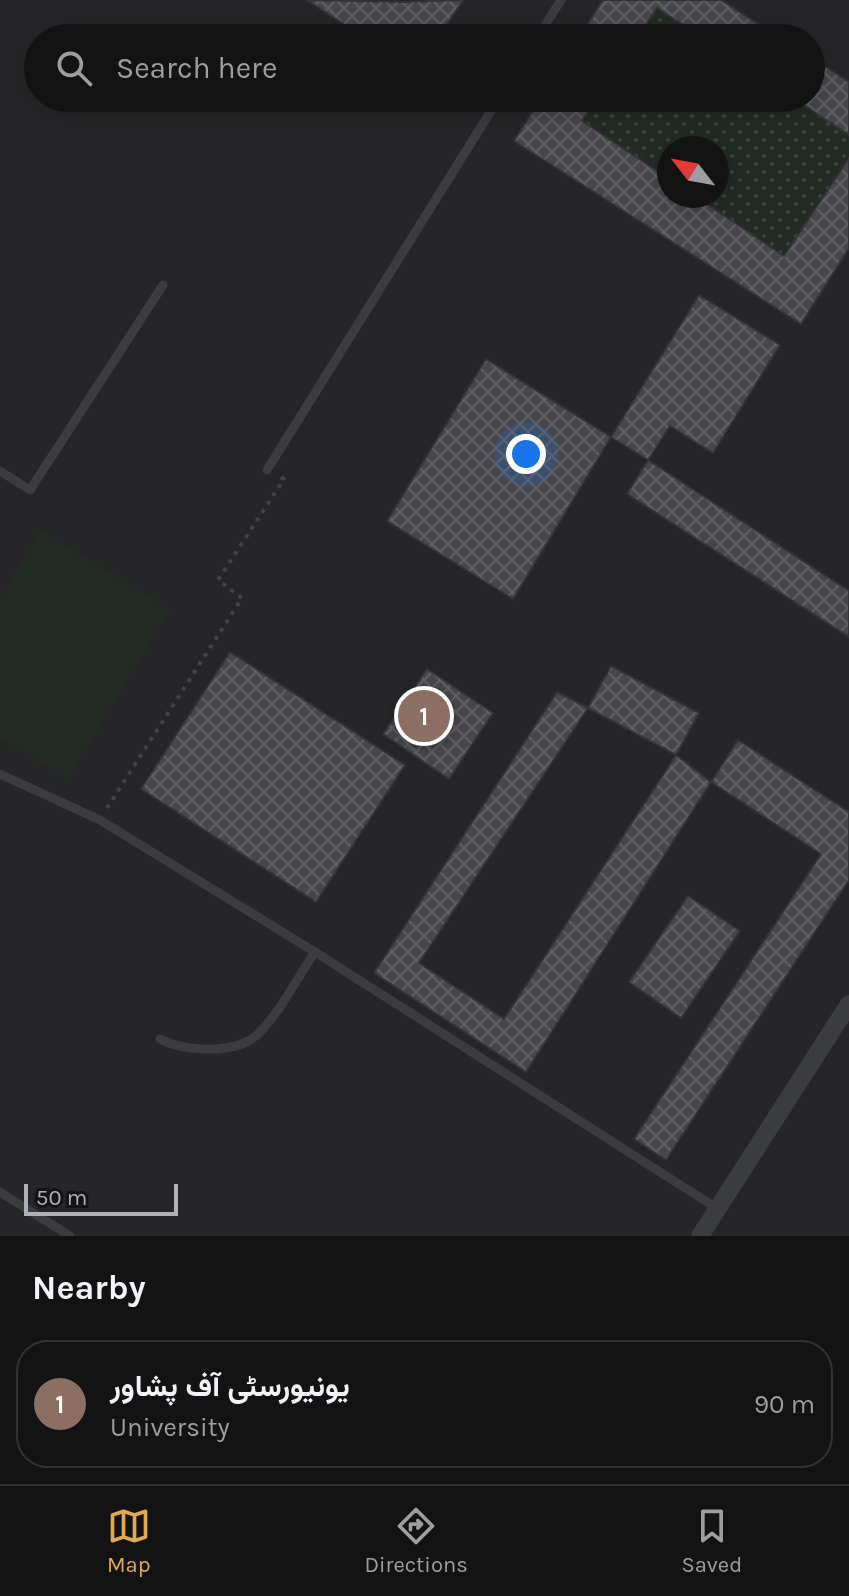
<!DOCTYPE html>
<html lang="en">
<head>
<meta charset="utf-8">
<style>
	body { margin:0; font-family:Karla,Vazirmatn,sans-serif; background:#1c1c1d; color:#f1f3f6 }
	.compass { position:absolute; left:657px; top:136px; width:72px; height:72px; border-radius:50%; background:#131314; box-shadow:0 4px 20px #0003; rotate:301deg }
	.scale { position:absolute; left:24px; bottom:20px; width:154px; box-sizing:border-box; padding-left:8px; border:4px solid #adb1b9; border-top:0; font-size:22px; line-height:28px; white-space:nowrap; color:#adb1b9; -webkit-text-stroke:6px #141416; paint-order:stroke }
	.you { position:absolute; left:526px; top:454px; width:28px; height:28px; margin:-20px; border:6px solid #fff; border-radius:50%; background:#1a73e8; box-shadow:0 0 0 12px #1a73e833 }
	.badge { display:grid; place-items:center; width:52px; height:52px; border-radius:50%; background:#e0ab4d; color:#fff; font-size:26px; font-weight:700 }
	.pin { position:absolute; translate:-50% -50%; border:4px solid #fff; box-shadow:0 2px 8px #0006 }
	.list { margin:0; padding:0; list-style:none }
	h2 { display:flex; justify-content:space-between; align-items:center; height:104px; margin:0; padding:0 32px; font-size:34px }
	h2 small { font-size:26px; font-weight:400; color:#9d9ea0 }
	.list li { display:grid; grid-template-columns:52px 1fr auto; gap:24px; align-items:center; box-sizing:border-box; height:128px; margin:0 16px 16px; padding:0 16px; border:2px solid #323234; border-radius:32px }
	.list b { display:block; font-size:30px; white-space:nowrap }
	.list p { margin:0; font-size:26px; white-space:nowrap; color:#9d9ea0 }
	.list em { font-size:26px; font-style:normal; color:#9d9ea0 }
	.icon { flex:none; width:44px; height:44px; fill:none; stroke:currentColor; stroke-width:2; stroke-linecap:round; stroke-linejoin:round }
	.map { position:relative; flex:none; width:849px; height:1236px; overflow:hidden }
	.search { position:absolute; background:#131314; box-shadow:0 4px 20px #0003; left:24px; right:24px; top:24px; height:88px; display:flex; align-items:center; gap:20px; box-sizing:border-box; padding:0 28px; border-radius:44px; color:#9d9ea0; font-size:30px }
	.sheet { height:248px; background:#131314 }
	nav { display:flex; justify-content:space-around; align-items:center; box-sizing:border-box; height:112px; border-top:2px solid #323234; background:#131314; font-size:22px; color:#9d9ea0 }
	nav a { display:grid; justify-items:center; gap:4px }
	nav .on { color:#e0ab4d }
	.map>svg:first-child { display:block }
	.built { fill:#262628; fill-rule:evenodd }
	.grass { fill:url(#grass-dots) }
	.pitch { fill:#242b25 }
	.building { fill:url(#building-cross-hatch); stroke:#343437; stroke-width:2 }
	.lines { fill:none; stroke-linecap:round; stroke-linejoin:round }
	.path { stroke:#414347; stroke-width:4; stroke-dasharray:4 6; stroke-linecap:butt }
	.service { stroke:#3b3c40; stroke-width:9 }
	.minor { stroke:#3b3c40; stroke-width:18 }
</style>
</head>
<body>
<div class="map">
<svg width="849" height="1236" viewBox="0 0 849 1236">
	<defs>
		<pattern id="grass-dots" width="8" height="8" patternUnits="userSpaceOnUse" patternTransform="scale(2)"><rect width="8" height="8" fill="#242b25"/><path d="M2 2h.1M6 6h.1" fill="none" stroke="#414743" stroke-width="1.8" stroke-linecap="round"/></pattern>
		<pattern id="building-cross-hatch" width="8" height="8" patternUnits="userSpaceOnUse" patternTransform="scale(2)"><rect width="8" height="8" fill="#47474b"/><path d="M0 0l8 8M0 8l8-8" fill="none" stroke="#5f5f63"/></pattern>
	</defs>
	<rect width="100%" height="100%" fill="#19191b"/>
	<path class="built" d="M0,0H849V1236H0ZM38,38H811V98H38ZM669,148H717V196H669Z"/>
	<g class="grass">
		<polygon points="657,8 703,38 637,38"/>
		<polygon points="597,98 793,98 849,135 849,158 784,256 695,196 717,196 717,148 669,148 669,179 582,121"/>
	</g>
	<polygon class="pitch" points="41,531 170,609 68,779 0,738 0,599"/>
	<g class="building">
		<polygon points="307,0 403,2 463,0 438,38 365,38"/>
		<polygon points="603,0 721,0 780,38 703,38 657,8 637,38 579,38"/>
		<polygon points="811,57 849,82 849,135 793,98 811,98"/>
		<polygon points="541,98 597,98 582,121 669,179 669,196 695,196 784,256 849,158 849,248 801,324 514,141"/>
		<polygon points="699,295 780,345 713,453 670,426 648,460 611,437"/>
		<polygon points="486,359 611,437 513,599 387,521"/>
		<polygon points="648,460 849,591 849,637 627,494"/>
		<polygon points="230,652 405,765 316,902 141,789"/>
		<polygon points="611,666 699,713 676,755 588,708"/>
		<polygon points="427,669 493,713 449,779 383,734"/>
		<polygon points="557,692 588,708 419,963 504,1019 676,755 711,782 526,1072 374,973"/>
		<polygon points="738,740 849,812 849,880 666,1160 634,1139 821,854 711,782"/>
		<polygon points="688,896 740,931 681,1018 629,982"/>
	</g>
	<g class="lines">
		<polyline class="path" points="107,808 242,598 218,580 284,479 278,476"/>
		<g class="service">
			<polyline points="537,38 561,0"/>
			<polyline points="267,470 499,98"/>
			<polyline points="0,471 30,490 163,285"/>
			<polyline points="0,774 100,820 315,952 718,1209"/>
			<path d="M160,1039C184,1052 237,1055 259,1033C281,1011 297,978 315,952"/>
			<polyline points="0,1192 70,1236"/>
		</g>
		<polyline class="minor" points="700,1236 849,1004"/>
	</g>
</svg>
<svg class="compass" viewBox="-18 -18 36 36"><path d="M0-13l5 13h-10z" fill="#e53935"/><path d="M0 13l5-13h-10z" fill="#9d9ea0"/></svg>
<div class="scale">50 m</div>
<div class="you"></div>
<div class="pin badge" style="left:424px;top:716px;background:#8d6e63">1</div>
<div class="search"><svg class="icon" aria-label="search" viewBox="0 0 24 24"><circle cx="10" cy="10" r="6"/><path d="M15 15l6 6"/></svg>Search here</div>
</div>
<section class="sheet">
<h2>Nearby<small></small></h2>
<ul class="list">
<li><span class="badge" style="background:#8d6e63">1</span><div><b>یونیورسٹی آف پشاور</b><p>University</p></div><em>90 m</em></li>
</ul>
</section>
<nav>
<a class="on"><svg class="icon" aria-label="map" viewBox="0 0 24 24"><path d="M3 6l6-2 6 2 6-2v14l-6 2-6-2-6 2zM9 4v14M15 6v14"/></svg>Map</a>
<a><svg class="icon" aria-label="directions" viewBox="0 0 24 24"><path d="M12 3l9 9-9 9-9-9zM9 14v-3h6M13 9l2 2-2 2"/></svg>Directions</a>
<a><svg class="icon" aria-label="saved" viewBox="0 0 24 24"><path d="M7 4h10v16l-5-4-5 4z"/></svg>Saved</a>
</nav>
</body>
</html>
